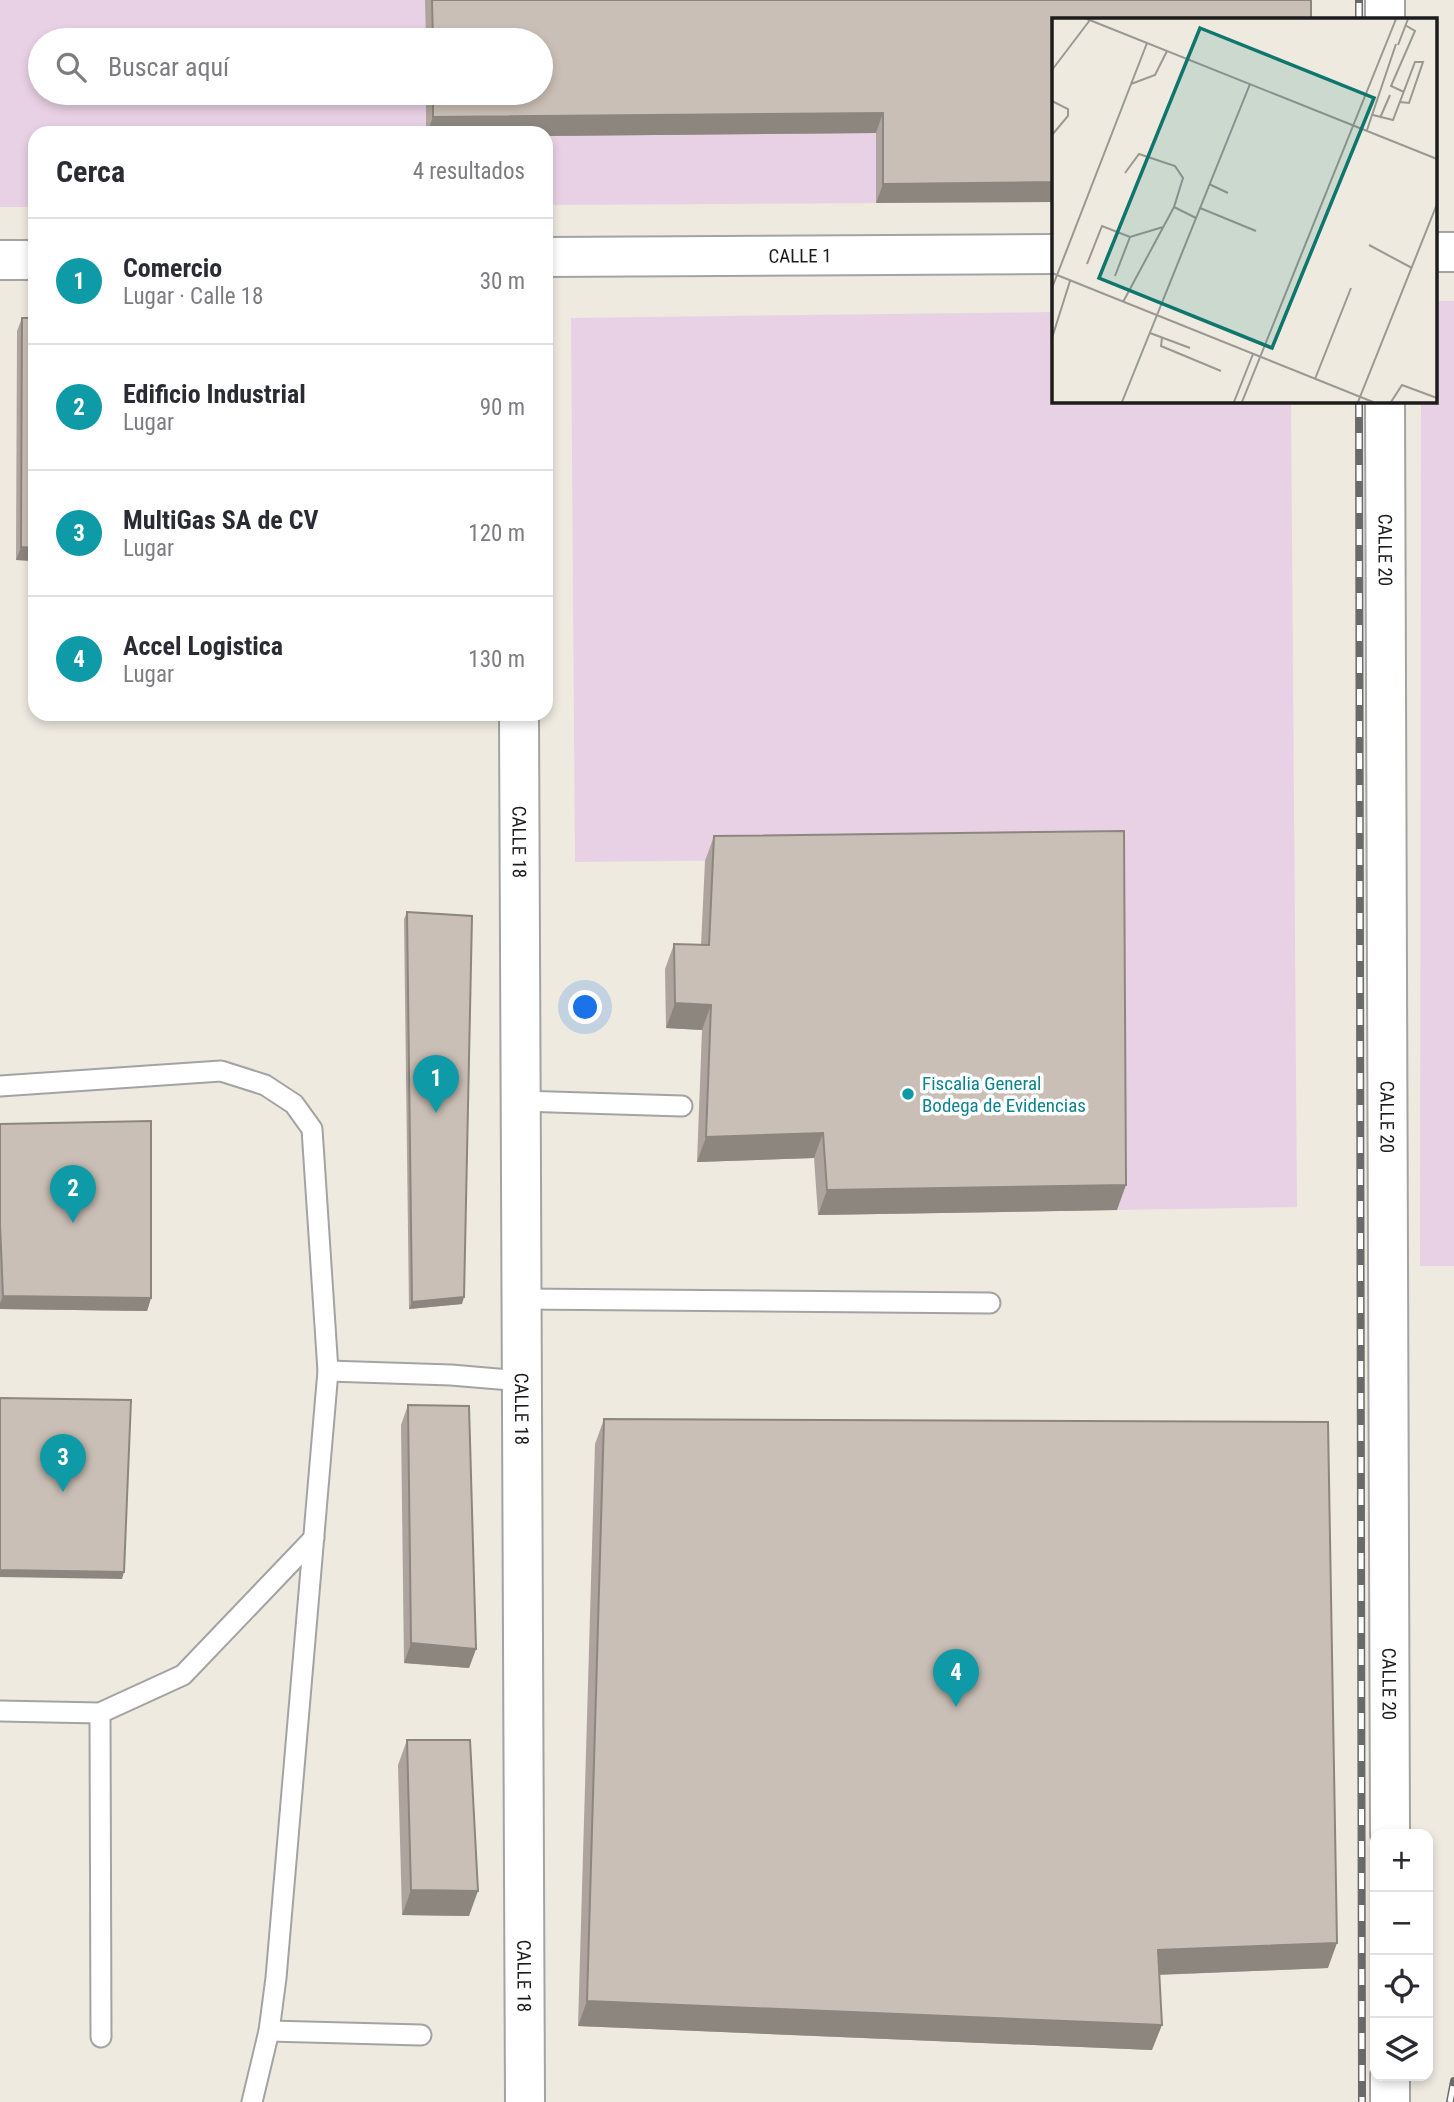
<!DOCTYPE html>
<html lang="es">
<head>
<meta charset="utf-8">
<style>
	body { margin:0; font-family:"Roboto Condensed",sans-serif; background:#f7f7f7; color:#2b2b33 }
	.controls { position:absolute; right:21px; bottom:21px; display:grid; overflow:hidden; border-radius:14px; box-shadow:0 4px 10px #0003 }
	.controls button { width:63px; height:63px; display:grid; place-items:center; padding:0; border:0; border-bottom:2px solid #e1e1e2; background:#fff; color:#2b2b33; font:35px sans-serif }
	.you { position:absolute; left:586px; top:1008px; width:24px; height:24px; margin:-18px; border:5px solid #fff; border-radius:50%; background:#1a73e8; box-shadow:0 0 0 10px #1a73e833 }
	.badge { display:grid; place-items:center; width:46px; height:46px; border-radius:50%; background:#db2777; color:#fff; font-size:23px; font-weight:700 }
	.pin { position:absolute; translate:-50% -58px; filter:drop-shadow(0 2px 4px #0008) }
	.pin::after { content:''; position:absolute; top:37px; width:24px; height:21px; background:inherit; clip-path:polygon(0 0,100% 0,50% 100%) }
	.list { margin:0; padding:0; list-style:none }
	h2 { display:flex; justify-content:space-between; align-items:center; height:91px; margin:0; padding:0 28px; font-size:30px }
	h2 small { font-size:23px; font-weight:400; color:#7c7c81 }
	.list li { display:grid; grid-template-columns:46px 1fr auto; gap:21px; align-items:center; box-sizing:border-box; height:126px; padding:0 28px; border-top:2px solid #e1e1e2 }
	.list b { display:block; font-size:26px; white-space:nowrap }
	.list p { margin:0; font-size:23px; white-space:nowrap; color:#7c7c81 }
	.list em { font-size:23px; font-style:normal; color:#7c7c81 }
	.icon { flex:none; width:38px; height:38px; fill:none; stroke:currentColor; stroke-width:2; stroke-linecap:round; stroke-linejoin:round }
	.map { position:relative; flex:none; width:1454px; height:2102px; overflow:hidden }
	.search { position:absolute; background:#fff; box-shadow:0 4px 10px #0003; left:28px; top:28px; width:525px; height:77px; display:flex; align-items:center; gap:18px; box-sizing:border-box; padding:0 24px; border-radius:38px; color:#7c7c81; font-size:26px }
	.panel { position:absolute; background:#fff; box-shadow:0 4px 10px #0003; left:28px; top:126px; width:525px; height:595px; border-radius:21px }
	.map>svg:first-child { display:block }
	.industrial { fill:#e8d1e4; fill-rule:evenodd }
	.lines { fill:none; stroke-linecap:round; stroke-linejoin:round }
	.lane-casing { stroke:#a3a3a3; stroke-width:23 }
	.street-casing { stroke:#a3a3a3; stroke-width:42 }
	.lane { stroke:#fff; stroke-width:19 }
	.street { stroke:#fff; stroke-width:38 }
	.rail-casing { stroke:#6a6a6a; stroke-width:8 }
	.rail { stroke:#fff; stroke-width:5; stroke-dasharray:16; stroke-linecap:butt }
	.wall { fill:#aea49d }
	.shaded-wall { fill:#8d867f }
	.building { fill:#cabfb6; stroke:#8d867f; stroke-width:2 }
	.culture-dot { fill:#0f9aa8; stroke:#fff; stroke-width:2.5 }
	.labels { text-anchor:middle; stroke-width:7; stroke-linejoin:round; paint-order:stroke }
	.street-label { font-size:19px; fill:#1c1c1c; stroke:#fff }
	.culture-label { font-size:19px; fill:#0d838f; stroke:#fff; text-anchor:start }
	.inset-road { fill:none; stroke:#9a9892; stroke-width:2 }
	.view { fill:#0f766e; fill-opacity:0.15; stroke:#0f766e; stroke-width:3.5 }
	.inset-edge { fill:none; stroke:#1c1c1c; stroke-width:3.5 }
</style>
</head>
<body>
<div class="map">
<svg width="1454" height="2102" viewBox="0 0 1454 2102">
	<rect width="100%" height="100%" fill="#eeeae0"/>
	<g class="industrial">
		<path d="M0,0H1304L1053,19V202L546,205V133H35V207H0ZM40,40H541V93H40Z"/>
		<polygon points="1435,301 1454,301 1454,1266 1420,1266 1421,401 1435,401"/>
		<polygon points="1053,312 1053,401 1291,401 1297,1207 1117,1210 1114,856 575,862 571,318"/>
	</g>
	<g class="lines">
		<defs>
			<g id="lane">
				<polyline points="0,1086 221,1071 265,1085 294,1104 312,1129 328,1371 276,1978 269,2031 252,2102"/>
				<polyline points="520,1101 682,1106"/>
				<polyline points="522,1299 990,1303"/>
				<polyline points="328,1371 451,1375 522,1381"/>
				<polyline points="0,1711 100,1713 183,1675 314,1538"/>
				<polyline points="100,1713 101,2037"/>
				<polyline points="269,2031 421,2035"/>
			</g>
			<g id="street">
				<polyline points="1385,19 1385,0"/>
				<polyline points="1435,252 1454,252"/>
				<path id="s1" d="M546,257L1053,254"/>
				<polyline points="0,260 35,260"/>
				<path id="s2" d="M1385,401L1390,1834"/>
				<path id="s3" d="M519,714L525,2102"/>
				<polyline points="1390,2076 1390,2102"/>
			</g>
		</defs>
		<use href="#lane" class="lane-casing"/>
		<use href="#street" class="street-casing"/>
		<use href="#lane" class="lane"/>
		<use href="#street" class="street"/>
		<defs>
			<g id="rail">
				<polyline points="1359,19 1359,0"/>
				<polyline points="1359,401 1362,2102"/>
				<polyline points="1450,2102 1454,2081"/>
			</g>
		</defs>
		<use href="#rail" class="rail-casing"/>
		<use href="#rail" class="rail"/>
	</g>
	<g class="wall">
		<polygon points="425,0 1311,0 876,203 876,133 546,136 546,133 426,133 426,93 541,93 541,40 426,40"/>
		<polygon points="22,318 35,561 16,560 17,331"/>
		<polygon points="714,836 1117,1210 818,1215 814,1158 697,1162 702,1030 666,1028 665,969 674,944 701,945 705,861"/>
		<polygon points="407,912 462,1304 409,1309 404,919"/>
		<polygon points="0,1124 151,1298 147,1311 0,1309"/>
		<polygon points="408,1405 476,1649 469,1668 404,1663 401,1425"/>
		<polygon points="604,1419 1328,1968 1159,1975 1152,2050 578,2026 595,1444"/>
		<polygon points="407,1740 469,1916 402,1915 398,1765"/>
	</g>
	<g class="shaded-wall">
		<polygon points="883,113 876,133 546,136 546,133 427,133 433,117"/>
		<polygon points="1053,182 1053,202 876,203 883,184"/>
		<polygon points="21,547 35,548 35,561 16,560"/>
		<polygon points="675,1003 711,1005 702,1030 666,1028"/>
		<polygon points="823,1133 814,1158 697,1162 706,1137"/>
		<polygon points="1126,1185 1117,1210 818,1215 827,1190"/>
		<polygon points="3,1296 151,1298 147,1311 0,1309 0,1303"/>
		<polygon points="464,1297 462,1304 409,1309 412,1302"/>
		<polygon points="0,1570 124,1572 122,1579 0,1577"/>
		<polygon points="411,1643 476,1649 469,1668 404,1663"/>
		<polygon points="411,1890 478,1891 469,1916 402,1915"/>
		<polygon points="1337,1943 1328,1968 1149,1975 1158,1950"/>
		<polygon points="587,2001 1162,2025 1152,2050 578,2026"/>
	</g>
	<g class="building">
		<polygon points="432,0 1311,0 1311,19 1053,19 1053,182 883,184 883,113 433,117 433,93 541,93 541,40 433,40"/>
		<polygon points="22,318 35,318 35,548 21,547"/>
		<polygon points="1124,831 1126,1185 827,1190 823,1133 706,1137 711,1005 675,1003 674,944 709,945 714,836"/>
		<polygon points="407,912 472,916 464,1297 412,1302"/>
		<polygon points="151,1121 151,1298 3,1296 0,1224 0,1124"/>
		<polygon points="0,1398 131,1400 124,1572 0,1570"/>
		<polygon points="408,1405 469,1406 476,1649 411,1643"/>
		<polygon points="604,1419 1328,1422 1337,1943 1158,1950 1162,2025 587,2001"/>
		<polygon points="407,1740 470,1740 478,1891 411,1890"/>
	</g>
	<circle class="culture-dot" cx="908" cy="1094" r="7"/>
	<g class="labels">
		<g class="street-label">
			<text dy="7" stroke="none"><textPath href="#s1" startOffset="254">CALLE 1</textPath></text>
			<text dy="7" stroke="none"><textPath href="#s2" startOffset="149">CALLE 20</textPath></text>
			<text dy="7" stroke="none"><textPath href="#s3" startOffset="128">CALLE 18</textPath></text>
			<text dy="7" stroke="none"><textPath href="#s2" startOffset="716">CALLE 20</textPath></text>
			<text dy="7" stroke="none"><textPath href="#s3" startOffset="695">CALLE 18</textPath></text>
			<text dy="7" stroke="none"><textPath href="#s2" startOffset="1283">CALLE 20</textPath></text>
			<text dy="7" stroke="none"><textPath href="#s3" startOffset="1262">CALLE 18</textPath></text>
		</g>
		<g class="culture-label">
			<text x="922" y="1090">Fiscalia General<tspan x="922" dy="22">Bodega de Evidencias</tspan></text>
		</g>
	</g>
	<g transform="translate(1052 18)">
		<rect width="385" height="385" fill="#eeeae0"/>
		<path class="inset-road" d="M35,1L385,141M346,27L356,1M0,52L38,2M79,66L103,57L115,33M352,74L339,68L363,13L353,7M0,83L16,91V98L0,117M321,97L341,102L363,44H371L357,85L348,84M328,100L338,77M315,112L344,26M157,166L176,175M122,189L144,200M148,190L204,213M317,227L360,250M35,246L50,208L78,219L111,209M0,255L321,384M63,258L78,219M0,270L95,25M71,284L122,189L131,160L123,148L87,136L73,155M98,315L138,330M0,320L18,263M110,320L109,328L169,353M263,361L299,270M70,384L198,66M182,384L201,336M190,384L344,1M306,384L385,186M339,384L350,367L385,380"/>
		<path class="view" d="M148,10L322,80L220,330L47,260Z"/>
		<rect width="385" height="385" class="inset-edge"/>
	</g>
</svg>
<div class="controls">
<button>+</button>
<button>−</button>
<button><svg class="icon" aria-label="locate" viewBox="0 0 24 24"><circle cx="12" cy="12" r="6"/><path d="M12 2v4M12 18v4M2 12h4M18 12h4"/></svg></button>
<button><svg class="icon" aria-label="layers" viewBox="0 0 24 24"><path d="M12 4l9 5-9 5-9-5zM3 14l9 5 9-5"/></svg></button>
</div>
<div class="you"></div>
<div class="pin badge" style="left:436px;top:1113px;background:#0f9aa8">1</div>
<div class="pin badge" style="left:73px;top:1223px;background:#0f9aa8">2</div>
<div class="pin badge" style="left:63px;top:1492px;background:#0f9aa8">3</div>
<div class="pin badge" style="left:956px;top:1707px;background:#0f9aa8">4</div>
<div class="search"><svg class="icon" aria-label="search" viewBox="0 0 24 24"><circle cx="10" cy="10" r="6"/><path d="M15 15l6 6"/></svg>Buscar aquí</div>
<section class="panel">
<h2>Cerca<small>4 resultados</small></h2>
<ul class="list">
<li><span class="badge" style="background:#0f9aa8">1</span><div><b>Comercio</b><p>Lugar · Calle 18</p></div><em>30 m</em></li>
<li><span class="badge" style="background:#0f9aa8">2</span><div><b>Edificio Industrial</b><p>Lugar</p></div><em>90 m</em></li>
<li><span class="badge" style="background:#0f9aa8">3</span><div><b>MultiGas SA de CV</b><p>Lugar</p></div><em>120 m</em></li>
<li><span class="badge" style="background:#0f9aa8">4</span><div><b>Accel Logistica</b><p>Lugar</p></div><em>130 m</em></li>
</ul>
</section>
</div>
</body>
</html>
